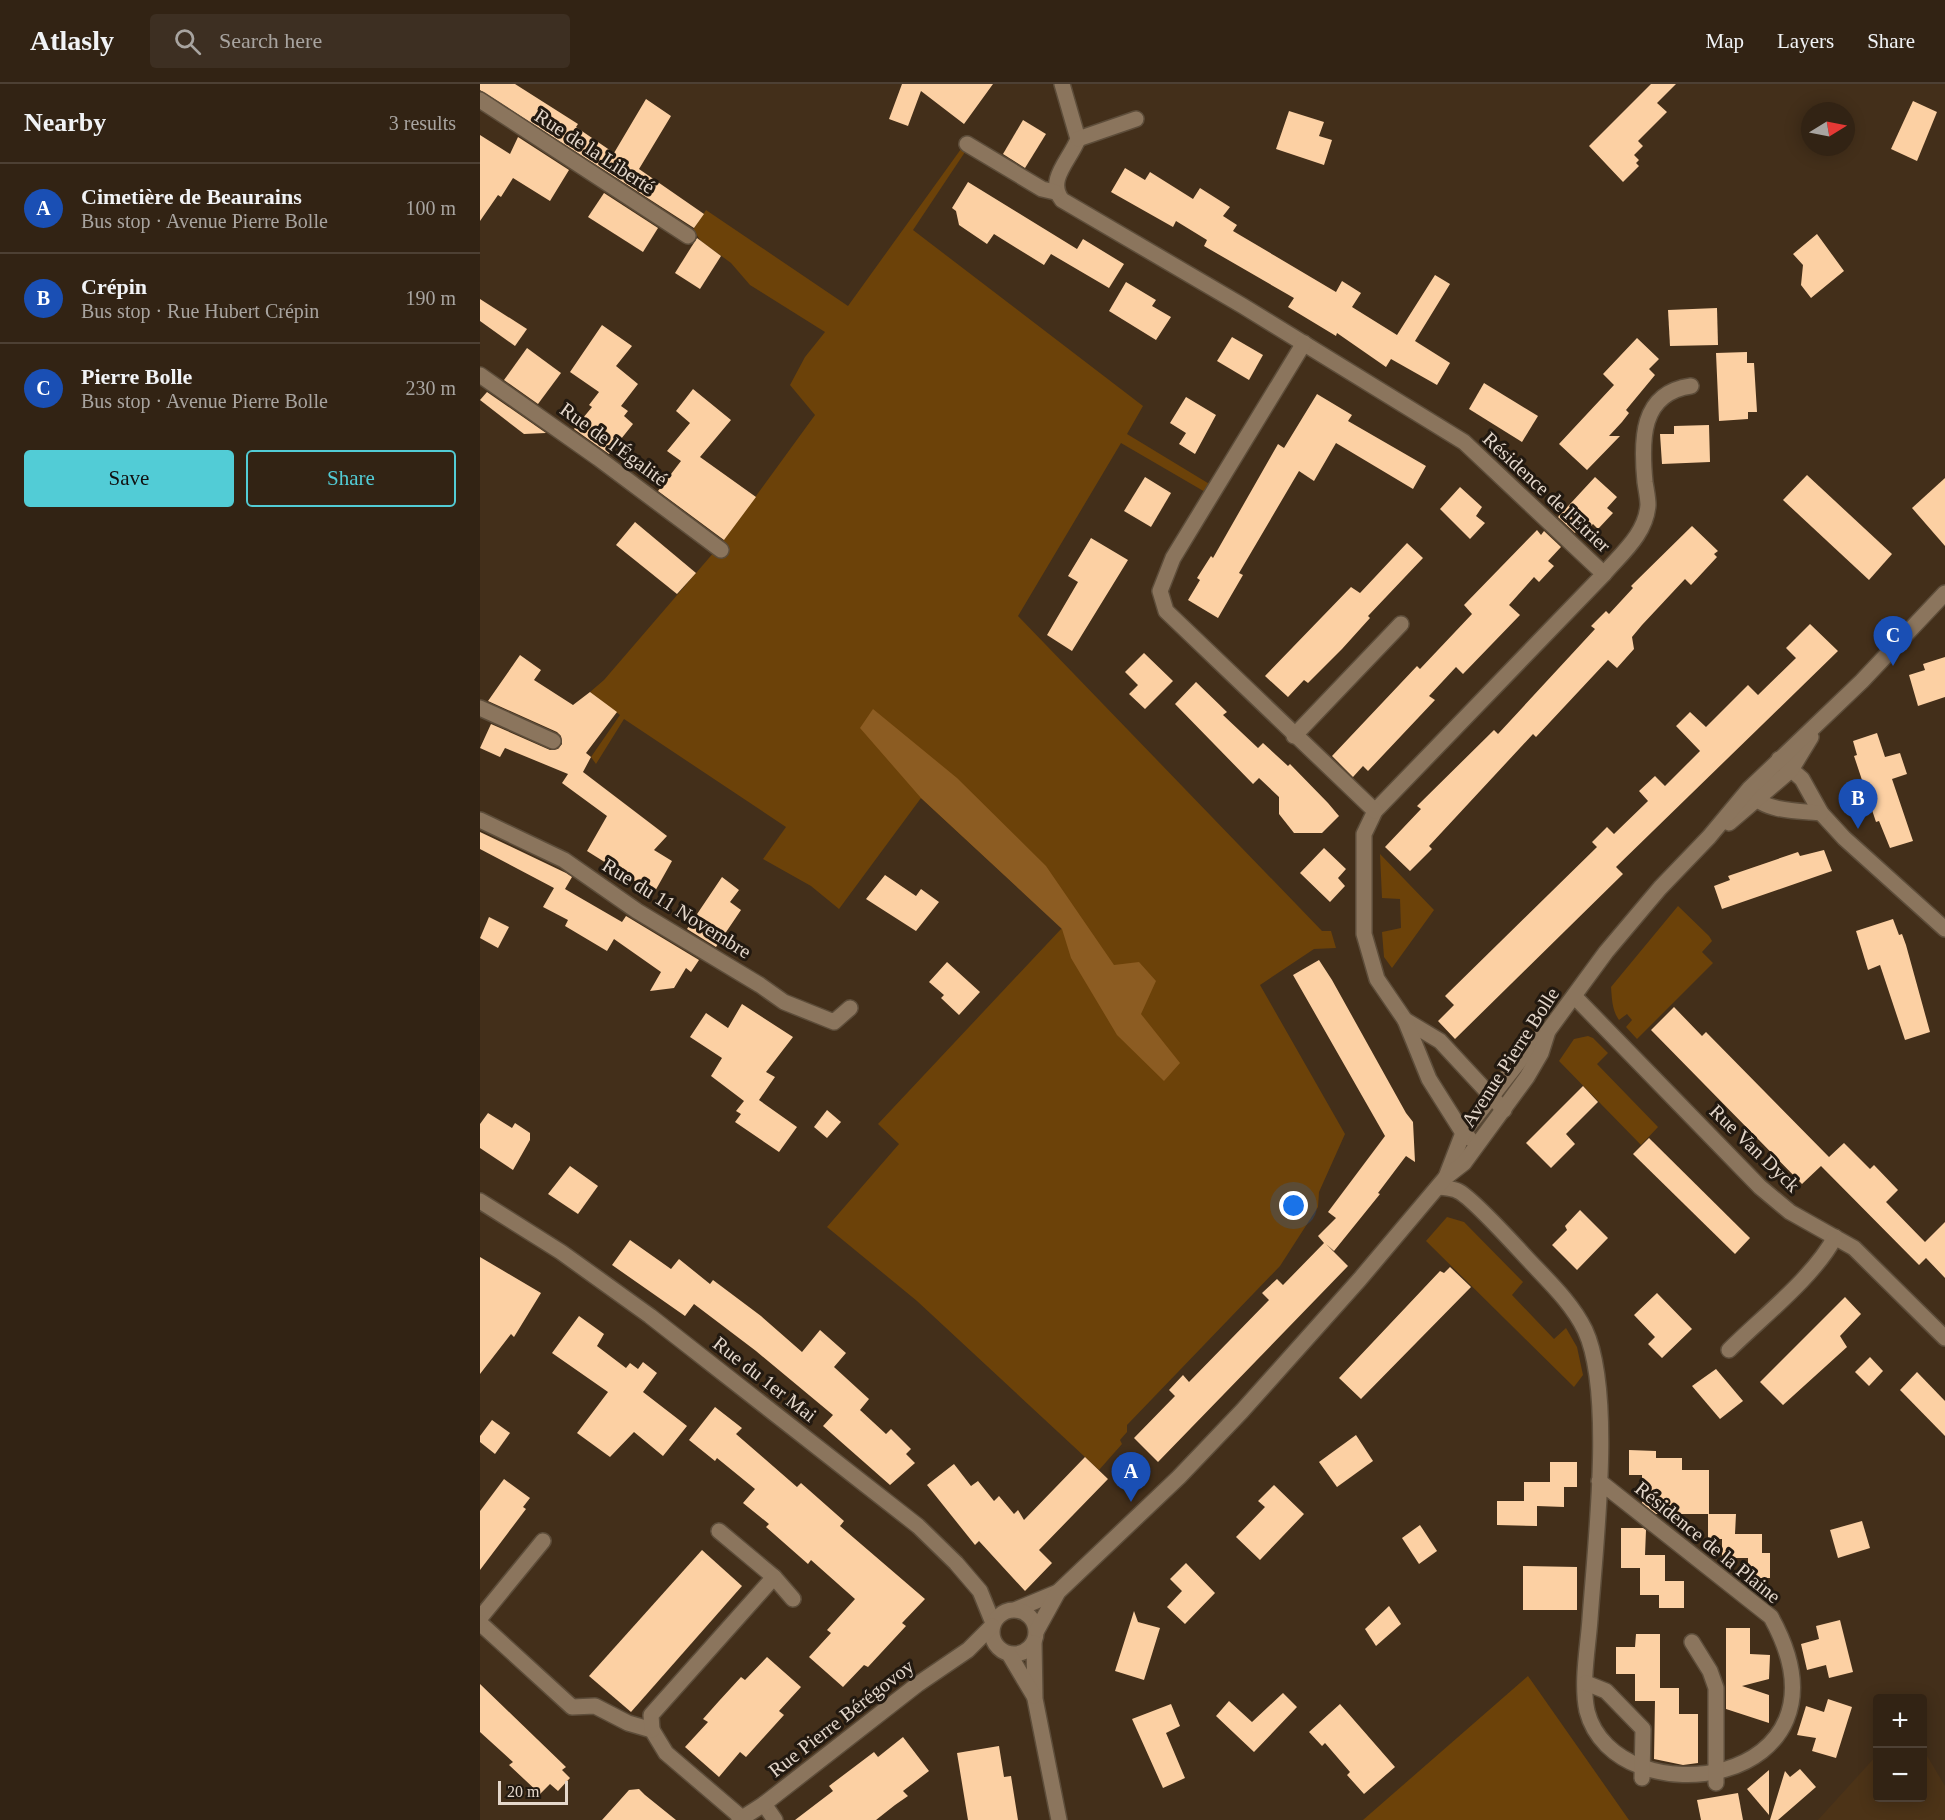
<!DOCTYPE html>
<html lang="en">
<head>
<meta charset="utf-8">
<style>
	body { margin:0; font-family:Georgia,serif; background:#3d2f22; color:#f1f3f6 }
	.controls { position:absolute; right:18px; bottom:18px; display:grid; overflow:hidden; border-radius:6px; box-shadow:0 3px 15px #0003 }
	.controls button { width:54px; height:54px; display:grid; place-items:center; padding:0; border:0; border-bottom:2px solid #4d4034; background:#322314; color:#f1f3f6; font:30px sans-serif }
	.compass { position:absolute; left:1321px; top:18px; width:54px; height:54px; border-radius:50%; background:#322314; box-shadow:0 3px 15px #0003; rotate:80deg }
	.scale { position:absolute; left:18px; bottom:15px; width:70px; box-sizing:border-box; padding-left:6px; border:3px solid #e4d7cb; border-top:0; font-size:16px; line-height:21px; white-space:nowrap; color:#e4d7cb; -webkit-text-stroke:4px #221910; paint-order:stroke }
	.you { position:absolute; left:814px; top:1122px; width:21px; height:21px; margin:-15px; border:4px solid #fff; border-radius:50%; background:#1a73e8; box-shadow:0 0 0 9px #1a73e833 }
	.badge { display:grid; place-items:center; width:39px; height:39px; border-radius:50%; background:#52ccd6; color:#fff; font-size:20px; font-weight:700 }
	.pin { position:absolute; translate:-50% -50px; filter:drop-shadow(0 2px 3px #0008) }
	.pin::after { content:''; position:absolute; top:32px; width:21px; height:18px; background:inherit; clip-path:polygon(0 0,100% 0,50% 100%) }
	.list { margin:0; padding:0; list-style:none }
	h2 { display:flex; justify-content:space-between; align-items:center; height:78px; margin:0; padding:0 24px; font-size:26px }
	h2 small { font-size:20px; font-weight:400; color:#a8a4a0 }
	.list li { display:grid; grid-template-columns:39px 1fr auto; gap:18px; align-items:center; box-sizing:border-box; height:90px; padding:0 24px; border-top:2px solid #4d4034 }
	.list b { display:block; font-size:22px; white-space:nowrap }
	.list p { margin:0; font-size:20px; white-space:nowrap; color:#a8a4a0 }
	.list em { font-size:20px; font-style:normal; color:#a8a4a0 }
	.actions { display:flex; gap:12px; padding:18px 24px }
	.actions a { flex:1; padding:14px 0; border:2px solid #52ccd6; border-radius:6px; text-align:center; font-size:21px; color:#52ccd6 }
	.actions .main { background:#52ccd6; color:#111 }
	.icon { flex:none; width:33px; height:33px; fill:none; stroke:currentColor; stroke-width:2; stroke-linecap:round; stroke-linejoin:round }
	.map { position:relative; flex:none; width:1465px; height:1736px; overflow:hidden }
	header { display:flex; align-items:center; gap:36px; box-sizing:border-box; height:84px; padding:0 30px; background:#322314; border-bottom:2px solid #4d4034 }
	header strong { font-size:28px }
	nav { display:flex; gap:33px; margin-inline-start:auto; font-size:21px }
	.search { width:420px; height:54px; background:#3d2f22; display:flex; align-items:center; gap:15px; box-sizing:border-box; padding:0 21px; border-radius:6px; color:#a8a4a0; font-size:22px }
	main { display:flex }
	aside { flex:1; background:#322314 }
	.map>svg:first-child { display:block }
	.built { fill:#4c3317 }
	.green { fill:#6c4209 }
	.forest { fill:#8c5c22 }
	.building { fill:#fcd0a3 }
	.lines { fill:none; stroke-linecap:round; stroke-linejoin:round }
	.minor-casing { stroke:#5d4d3a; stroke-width:18 }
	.minor { stroke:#8b755d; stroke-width:15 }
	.labels { text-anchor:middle; stroke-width:6; stroke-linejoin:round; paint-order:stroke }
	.street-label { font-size:20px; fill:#e4d7cb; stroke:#221910 }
</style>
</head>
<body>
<header>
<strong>Atlasly</strong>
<div class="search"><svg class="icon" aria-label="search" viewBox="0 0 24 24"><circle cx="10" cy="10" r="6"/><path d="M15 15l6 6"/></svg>Search here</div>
<nav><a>Map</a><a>Layers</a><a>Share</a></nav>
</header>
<main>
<aside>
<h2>Nearby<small>3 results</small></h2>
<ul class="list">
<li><span class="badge" style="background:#1a4fb4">A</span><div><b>Cimetière de Beaurains</b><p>Bus stop · Avenue Pierre Bolle</p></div><em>100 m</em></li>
<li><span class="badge" style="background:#1a4fb4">B</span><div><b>Crépin</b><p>Bus stop · Rue Hubert Crépin</p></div><em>190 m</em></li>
<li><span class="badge" style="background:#1a4fb4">C</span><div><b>Pierre Bolle</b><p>Bus stop · Avenue Pierre Bolle</p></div><em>230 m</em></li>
</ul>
<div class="actions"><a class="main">Save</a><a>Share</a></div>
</aside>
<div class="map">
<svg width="1465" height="1736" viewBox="0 0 1465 1736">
	<rect width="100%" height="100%" fill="#432f1a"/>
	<polygon class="built" points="1443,1665 1465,1702 1465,1736 1338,1736 1397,1671 1398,1714 1442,1714"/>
	<g class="green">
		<polygon points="481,65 485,68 433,146 663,322 647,350 736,404 732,412 641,359 538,532 842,847 851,847 856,864 834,865 780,901 865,1050 839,1108 838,1123 800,1182 647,1341 647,1348 640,1356 642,1360 619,1386 437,1217 347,1143 419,1060 398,1040 582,844 441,714 359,825 331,802 283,775 306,743 144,635 116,680 111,673 140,631 110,608 124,596 241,460 335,331 310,301 325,273 345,248 270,201 251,179 221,157 213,146 226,126 368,222"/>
		<polygon points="900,770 954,826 912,884 904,873 902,848 921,844 920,815 902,814"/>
		<path d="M1198,822L1229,852L1232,857L1222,868L1233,879L1157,955L1146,943L1152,936L1147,930L1139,936C1132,926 1132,915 1131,903Z"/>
		<polygon points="1108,952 1113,954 1128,969 1117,980 1178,1043 1161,1061 1079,977 1094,955"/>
		<polygon points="967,1133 984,1138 1043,1198 1032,1211 1074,1255 1086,1244 1097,1263 1103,1291 1094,1303 946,1157"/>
		<polygon points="1048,1592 1149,1736 883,1736"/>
	</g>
	<polygon class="forest" points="393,625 477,694 566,782 634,881 659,878 676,897 661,930 700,979 684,997 637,951 591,874 582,845 441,714 380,644"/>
	<g class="building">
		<polygon points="0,0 35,0 98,40 96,43 134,69 166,15 191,32 159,85 224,130 214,144 0,6"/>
		<polygon points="422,0 513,0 484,40 441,7 428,42 409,35"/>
		<polygon points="1171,0 1196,0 1177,19 1187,28 1158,57 1163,62 1154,71 1159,76 1156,79 1159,82 1143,98 1109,62"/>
		<polygon points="1433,17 1457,28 1437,77 1411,65"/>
		<polygon points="809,27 844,38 839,52 852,56 844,81 796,65"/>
		<polygon points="543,36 566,50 545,84 523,70"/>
		<polygon points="0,51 30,70 38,53 89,86 70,117 33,94 21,113 18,111 0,137"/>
		<polygon points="645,84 665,96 670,88 713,115 720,104 750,123 743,132 757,141 753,147 856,208 862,197 881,209 872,223 917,251 955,191 970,200 935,257 970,279 957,301 911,275 906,283 857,249 856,252 808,223 814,214 724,162 727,156 696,137 693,143 631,108"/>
		<polygon points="488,98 597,165 603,155 644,180 629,204 571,170 564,181 514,150 507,160 479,141 476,127 472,124"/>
		<polygon points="124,109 178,144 163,168 108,133"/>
		<polygon points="1337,150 1364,187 1331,214 1321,201 1323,181 1313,170"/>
		<polygon points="217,154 241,172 220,205 195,189"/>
		<polygon points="646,198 676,216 672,222 691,233 676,256 629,227"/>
		<polygon points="0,215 47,245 35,262 0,237"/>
		<polygon points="1237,224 1238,261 1190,262 1188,226"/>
		<polygon points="122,241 152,262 136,282 158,300 141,322 148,327 144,332 153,340 129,370 94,345 112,323 109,321 119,308 90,288"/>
		<polygon points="752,253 783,271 769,296 737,277"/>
		<polygon points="1157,254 1179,275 1169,285 1175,291 1146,326 1149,329 1142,338 1129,352 1140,352 1107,386 1079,360 1134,301 1123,290"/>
		<polygon points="47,264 81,289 58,320 24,296"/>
		<polygon points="1267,268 1267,279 1274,279 1277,328 1268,328 1268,335 1239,337 1236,269"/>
		<polygon points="1004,299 1058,332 1042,358 989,325"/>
		<polygon points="213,305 251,336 220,373 276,413 244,456 178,407 201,377 187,367 210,339 196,327"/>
		<polygon points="7,308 66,349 44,350 0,316"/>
		<polygon points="837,310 872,331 868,337 946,382 933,405 856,359 834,397 819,387 759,489 763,491 738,534 708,516 720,496 717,494 731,472 733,474 798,360 804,364"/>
		<polygon points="706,313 736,331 715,370 699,360 706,349 690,339"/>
		<polygon points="1229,341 1230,378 1182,380 1180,350 1194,350 1194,342"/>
		<polygon points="1327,391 1412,470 1389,496 1303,416"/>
		<polygon points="665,393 691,409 671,443 644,427"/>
		<polygon points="1115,393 1137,413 1127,424 1133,429 1118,445 1113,440 1103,450 1098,445 1095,449 1078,433"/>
		<polygon points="1465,394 1465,462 1432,424"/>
		<polygon points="980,403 1002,423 996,432 1005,439 990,455 960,425"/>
		<polygon points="155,438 216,489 197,510 136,461"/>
		<polygon points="1212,442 1238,467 1234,470 1237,473 1211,501 1205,495 1162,541 1152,553 1154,565 1137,584 1128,576 1056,653 1053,650 949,762 952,765 930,787 905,763 941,725 937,722 1014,646 1018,650 1115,545 1111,542 1126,527 1129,530 1153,504 1151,502"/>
		<polygon points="1057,446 1061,451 1064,447 1081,463 1068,477 1074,482 1059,498 1054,493 1029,521 1040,531 983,590 976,583 949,612 955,616 888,687 883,682 873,693 852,672 937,582 940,585 992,530 984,521"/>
		<polygon points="611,454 648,476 592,567 567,551 598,498 588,492"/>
		<polygon points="927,459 943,474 888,532 890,534 862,565 828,599 824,596 808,613 785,592 871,503 880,509"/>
		<polygon points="1330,540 1358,567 1136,783 1143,790 975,955 958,937 974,921 965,912 1117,763 1112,758 1127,743 1134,750 1168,717 1159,707 1175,692 1185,702 1220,667 1196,642 1210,628 1226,643 1268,601 1278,611 1316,574 1306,564"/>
		<polygon points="664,569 693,597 665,625 649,610 658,601 645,588"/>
		<polygon points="40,571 61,586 54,596 93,621 110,608 137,628 106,669 111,673 103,688 187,752 174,766 192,777 174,809 107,767 127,732 82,699 88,690 25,664 20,673 0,664 11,640 70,666 78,665 82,660 81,652 77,648 8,617"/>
		<polygon points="1465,573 1465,613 1438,622 1429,591 1445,586 1443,580"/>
		<polygon points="716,598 747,628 743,631 778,664 783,659 808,682 810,680 848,719 859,732 842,749 814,749 799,730 799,713 779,694 773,700 695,620"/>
		<polygon points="1397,649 1405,673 1420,669 1427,690 1412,695 1433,757 1410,764 1399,737 1396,738 1374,672 1377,671 1373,657"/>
		<polygon points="0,748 86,789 92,793 85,805 142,838 146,832 219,876 211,888 206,884 194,904 170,907 181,888 134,855 127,867 85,842 88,836 63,823 74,804 0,765"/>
		<polygon points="844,764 866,785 858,794 865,802 850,818 820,789"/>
		<polygon points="1344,766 1352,787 1242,825 1234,802 1250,796 1248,792 1318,768 1320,772"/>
		<polygon points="405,791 436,812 441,805 459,818 436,847 386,815"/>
		<polygon points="242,793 259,806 250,818 261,826 236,863 207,845"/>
		<polygon points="9,833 29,843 18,864 0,854"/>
		<polygon points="1413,835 1419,851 1422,850 1426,861 1450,948 1425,956 1400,881 1388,886 1376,847"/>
		<polygon points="839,876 852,896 926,1029 933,1038 935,1078 926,1072 898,1109 900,1110 854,1167 846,1160 868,1182 678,1378 654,1354 695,1312 689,1306 703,1291 709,1298 789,1216 782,1209 797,1195 803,1201 844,1159 838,1152 856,1134 848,1128 905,1052 813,891"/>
		<polygon points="467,878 500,908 479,931 461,914 464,911 449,898"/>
		<polygon points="262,920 313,953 286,988 295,993 279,1016 317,1043 299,1068 255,1038 261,1030 256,1027 264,1017 231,992 242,974 210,953 226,929 248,944"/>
		<polygon points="1194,923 1222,952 1226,948 1349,1073 1364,1059 1390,1085 1394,1081 1418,1106 1406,1118 1445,1158 1465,1138 1465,1194 1446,1174 1439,1181 1341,1082 1322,1100 1171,946"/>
		<polygon points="1103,1002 1118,1018 1086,1050 1095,1060 1071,1084 1046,1059"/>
		<polygon points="347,1026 361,1038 347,1054 334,1043"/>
		<polygon points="8,1029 32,1044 35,1039 50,1049 50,1056 33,1086 0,1064 0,1040"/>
		<polygon points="1169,1054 1270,1154 1255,1170 1153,1070"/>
		<polygon points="90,1082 118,1102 98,1130 68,1110"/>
		<polygon points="1100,1126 1128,1154 1097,1186 1072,1161 1087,1146 1085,1142"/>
		<polygon points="150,1156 191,1185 199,1175 230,1200 233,1196 281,1232 322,1268 340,1246 366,1269 354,1283 389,1315 380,1326 406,1350 411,1345 431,1365 426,1370 435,1379 410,1401 343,1342 353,1331 276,1267 214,1220 205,1232 132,1181"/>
		<polygon points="0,1173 61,1209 34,1253 31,1250 0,1290"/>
		<polygon points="970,1183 991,1203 881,1315 859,1294 960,1187 964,1189"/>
		<polygon points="1177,1209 1212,1245 1182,1274 1168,1260 1175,1253 1154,1231"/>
		<polygon points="1365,1213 1381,1230 1360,1252 1367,1263 1303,1321 1280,1298"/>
		<polygon points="99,1232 124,1250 117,1262 146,1284 150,1279 158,1285 163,1278 177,1289 163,1308 207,1342 183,1372 154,1348 130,1373 97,1349 128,1308 72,1269"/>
		<polygon points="1390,1273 1403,1287 1389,1302 1375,1288"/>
		<polygon points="1236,1285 1263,1317 1240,1335 1212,1302"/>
		<polygon points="1437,1288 1465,1317 1465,1352 1420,1306"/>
		<polygon points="235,1323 262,1344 256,1350 317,1403 321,1399 338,1414 364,1437 360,1442 445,1515 422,1539 426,1542 388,1583 384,1581 363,1603 329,1573 351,1549 347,1546 375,1515 331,1476 328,1480 286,1443 289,1440 263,1419 275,1405 237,1374 235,1377 209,1356"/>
		<polygon points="12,1336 30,1349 15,1370 0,1358 0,1352"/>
		<polygon points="876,1351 893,1377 857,1403 839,1378"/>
		<polygon points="1149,1366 1176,1367 1176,1374 1202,1374 1202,1386 1229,1386 1229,1430 1256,1430 1255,1450 1282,1450 1282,1469 1290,1469 1290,1494 1268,1494 1268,1474 1242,1474 1242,1455 1228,1455 1228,1430 1176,1430 1162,1419 1162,1391 1149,1391"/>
		<polygon points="605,1373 628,1395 559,1466 572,1479 545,1507 499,1457 495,1461 447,1401 474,1380 491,1402 498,1397 514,1417 519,1412 534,1430 538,1426 544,1436"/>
		<polygon points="1070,1378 1097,1378 1097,1403 1084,1403 1084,1423 1057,1422 1057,1442 1017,1441 1017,1417 1044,1417 1044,1398 1070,1398"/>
		<polygon points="24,1395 50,1414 43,1423 46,1425 0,1486 0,1427"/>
		<polygon points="794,1401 824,1430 780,1476 756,1453 785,1423 778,1417"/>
		<polygon points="1382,1437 1390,1464 1358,1474 1350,1446"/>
		<polygon points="940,1441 957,1467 939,1480 922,1454"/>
		<polygon points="1141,1444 1163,1444 1166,1446 1165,1471 1185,1471 1185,1497 1204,1497 1204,1524 1179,1524 1179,1511 1160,1511 1160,1484 1141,1484"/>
		<polygon points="222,1466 262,1502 151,1628 109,1592"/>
		<polygon points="706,1479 735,1509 705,1540 687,1523 702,1507 690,1495"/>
		<polygon points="1043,1482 1097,1483 1097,1526 1043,1526"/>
		<polygon points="909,1522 921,1540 896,1562 885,1545"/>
		<polygon points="654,1527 658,1538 680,1544 664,1596 635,1587"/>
		<polygon points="1360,1536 1373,1588 1349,1594 1346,1581 1327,1586 1321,1560 1339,1555 1336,1542"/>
		<polygon points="1246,1544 1270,1544 1270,1570 1290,1571 1289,1595 1262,1602 1289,1611 1289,1639 1246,1625"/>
		<polygon points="1156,1550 1180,1550 1180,1604 1199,1604 1199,1630 1218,1630 1218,1679 1203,1681 1174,1675 1175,1617 1155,1617 1155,1590 1136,1590 1136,1563 1155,1563"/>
		<polygon points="287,1573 321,1603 299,1627 304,1631 266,1673 260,1668 239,1693 205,1663 228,1638 223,1635 239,1617 261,1593 265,1596"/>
		<polygon points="0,1600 86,1683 82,1686 90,1694 78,1707 70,1700 60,1710 29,1681 33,1678 0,1648"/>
		<polygon points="803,1609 817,1623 774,1668 736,1632 749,1617 772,1638"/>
		<polygon points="1348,1615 1372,1623 1356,1674 1332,1667 1336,1654 1317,1651 1326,1622 1344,1628"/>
		<polygon points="691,1620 700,1642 686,1649 705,1694 683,1704 652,1635"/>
		<polygon points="860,1620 915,1683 884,1710 867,1691 870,1688 845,1659 842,1662 829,1648"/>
		<polygon points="423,1653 449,1687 423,1707 428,1712 415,1721 396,1736 315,1736 353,1707 349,1702 394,1668 398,1673"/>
		<polygon points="519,1662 524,1693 531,1692 538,1736 488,1736 477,1669"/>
		<polygon points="1320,1685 1336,1703 1298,1736 1290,1736 1305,1687 1310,1693"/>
		<polygon points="1289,1686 1289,1731 1267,1705"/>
		<polygon points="159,1705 165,1711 196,1736 122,1736 149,1706"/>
		<polygon points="1258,1709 1263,1736 1221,1736 1217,1716"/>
	</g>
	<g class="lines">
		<defs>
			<g id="minor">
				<path d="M582,0L598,55C590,76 566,96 582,116L763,222L984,358L1124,490L895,727L884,750V850L897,895L925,936L960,957L1024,1026"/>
				<polyline points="0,16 208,152"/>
				<polyline points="598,55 656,35"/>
				<polyline points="487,60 562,105 575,108"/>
				<polyline points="824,259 693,474 680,507 686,527 895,727"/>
				<polyline points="0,291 118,374 241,466"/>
				<path d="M1124,490C1141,470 1166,450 1168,421C1168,414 1166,405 1165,398C1161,357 1160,309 1211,302"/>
				<polyline points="0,624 73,657"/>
				<polyline points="814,652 921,540"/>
				<polyline points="1299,675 1322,695 1341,729 1364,754 1465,845"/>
				<path d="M1273,711C1285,728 1322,727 1341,729"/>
				<polyline points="0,736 84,776 157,827 280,901 304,918 354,938 370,924"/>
				<polyline points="1249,739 1311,686 1331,653"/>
				<polyline points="1094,912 1280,1103 1310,1128 1374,1164 1465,1254"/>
				<polyline points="925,936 949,995 983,1049 989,1054"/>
				<polyline points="966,1093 983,1049 1052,961 1068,947"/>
				<path d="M959,1103C965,1104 972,1104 978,1107C991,1113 1032,1158 1044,1171C1065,1194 1091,1217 1105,1246C1134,1308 1115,1463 1110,1535C1108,1564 1101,1598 1107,1627C1135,1736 1386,1705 1291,1533L1119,1397"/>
				<polyline points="0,1117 81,1168 170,1232 438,1442 476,1479 500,1507 513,1539"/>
				<path d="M1249,1266C1282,1233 1334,1193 1355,1153"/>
				<polyline points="239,1447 294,1493 313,1515"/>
				<polyline points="537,1525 578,1508"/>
				<circle cx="534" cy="1548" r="22"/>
				<polyline points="0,1534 63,1457"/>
				<polyline points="0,1539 92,1623 115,1622 148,1639 172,1646 186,1669 262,1734"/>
				<polyline points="557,1546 578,1508 699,1393 762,1327 880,1195 966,1093 984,1079 1047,993 1061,969 1068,947 1126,868 1180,804 1229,753 1269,705 1382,597 1465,509"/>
				<polyline points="1212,1558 1230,1587 1236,1604 1236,1699"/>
				<polyline points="554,1559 555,1615 579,1736"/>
				<polyline points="529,1570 554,1612"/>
				<polyline points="1106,1599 1126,1607 1163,1645 1162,1694"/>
				<polyline points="172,1646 171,1631 294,1493"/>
				<polyline points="284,1720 295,1736"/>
				<polyline points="259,1736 284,1720 438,1600 488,1566 512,1542"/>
			</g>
		</defs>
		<use href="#minor" class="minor-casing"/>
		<use href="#minor" class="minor"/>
	</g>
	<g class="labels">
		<g class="street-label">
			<text transform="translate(115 67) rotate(33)" y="7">Rue de la Liberté</text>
			<text transform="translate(134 360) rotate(36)" y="7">Rue de l'Égalité</text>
			<text transform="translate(1067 408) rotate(43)" y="7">Résidence de l'Etrier</text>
			<text transform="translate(197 824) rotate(32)" y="7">Rue du 11 Novembre</text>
			<text transform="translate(1030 973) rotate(-57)" y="7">Avenue Pierre Bolle</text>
			<text transform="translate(1275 1064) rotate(44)" y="7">Rue Van Dyck</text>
			<text transform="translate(285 1295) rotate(38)" y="7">Rue du 1er Mai</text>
			<text transform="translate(1228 1458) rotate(39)" y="7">Résidence de la Plaine</text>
			<text transform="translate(361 1634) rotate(-38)" y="7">Rue Pierre Bérégovoy</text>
		</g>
	</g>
</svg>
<div class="controls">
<button>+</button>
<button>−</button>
</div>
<svg class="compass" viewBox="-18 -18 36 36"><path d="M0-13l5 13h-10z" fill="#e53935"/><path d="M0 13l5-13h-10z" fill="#a8a4a0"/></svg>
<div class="scale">20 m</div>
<div class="you"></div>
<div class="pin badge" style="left:651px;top:1418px;background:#1a4fb4">A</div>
<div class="pin badge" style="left:1378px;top:745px;background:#1a4fb4">B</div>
<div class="pin badge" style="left:1413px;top:582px;background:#1a4fb4">C</div>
</div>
</main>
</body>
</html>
